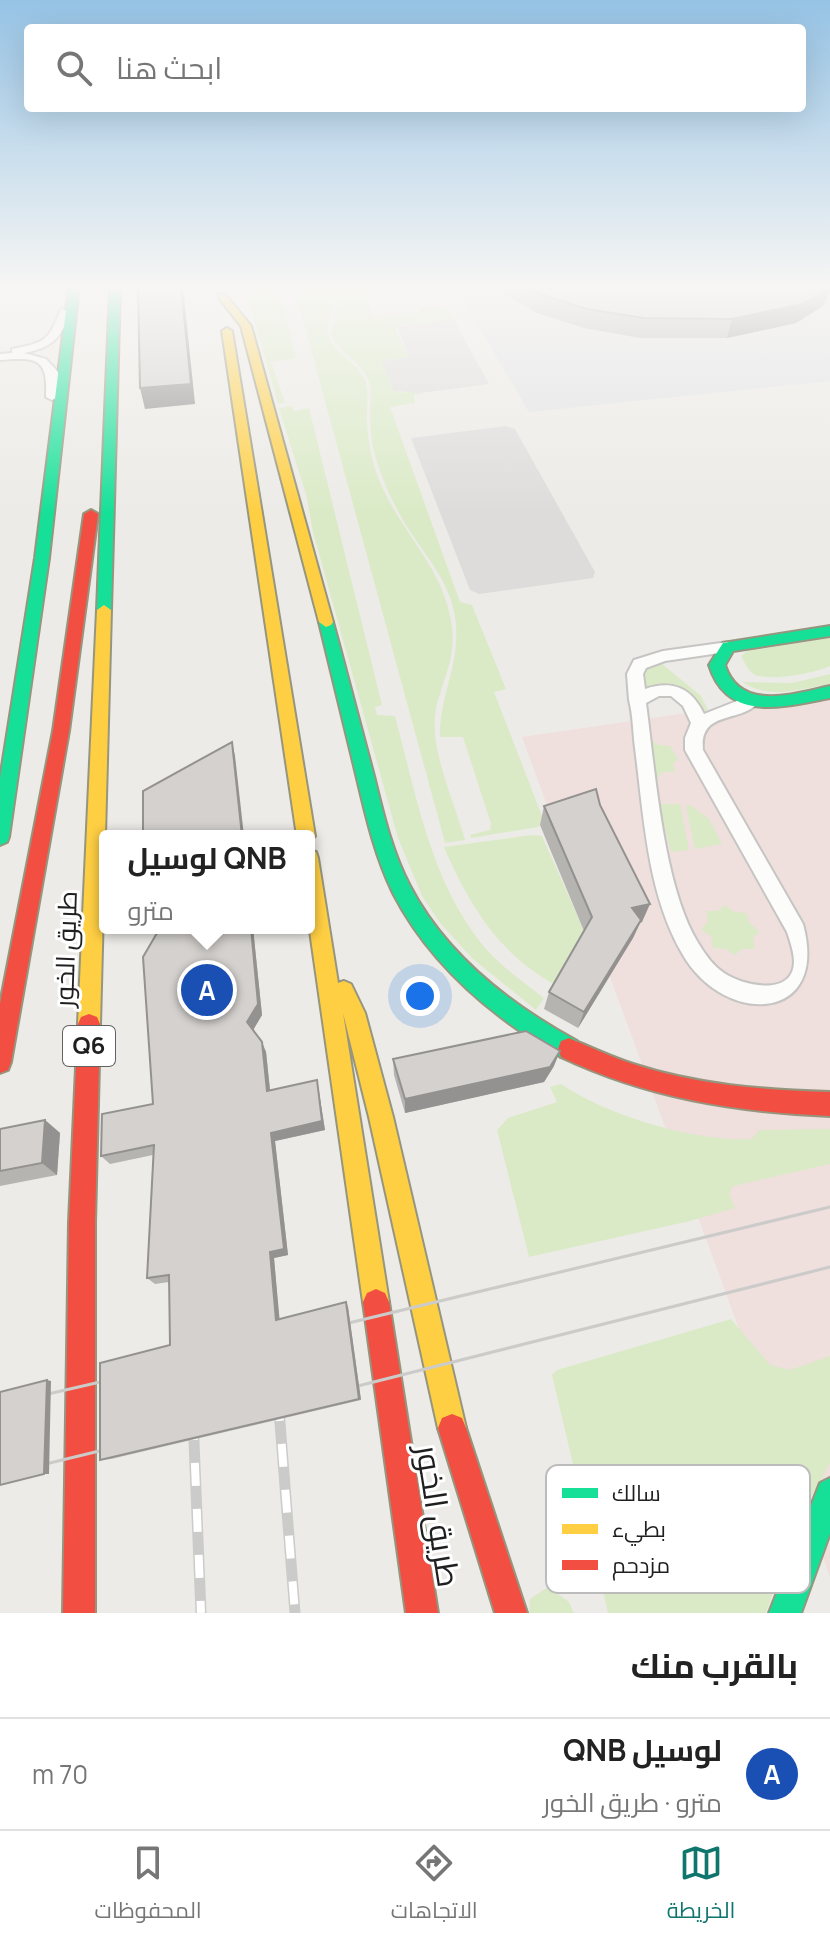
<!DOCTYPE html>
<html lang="ar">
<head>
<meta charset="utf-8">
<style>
	body { margin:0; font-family:Manrope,Cairo,sans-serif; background:#f2f2f2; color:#222; direction:rtl }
	.you { position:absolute; left:420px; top:996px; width:28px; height:28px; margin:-20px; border:6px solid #fff; border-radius:50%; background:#1a73e8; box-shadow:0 0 0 12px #1a73e833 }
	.badge { display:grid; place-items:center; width:52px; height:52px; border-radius:50%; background:#0f766e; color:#fff; font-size:26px; font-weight:700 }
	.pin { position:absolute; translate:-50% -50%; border:4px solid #fff; box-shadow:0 2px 8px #0006 }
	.popup { position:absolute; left:99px; top:830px; width:216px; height:104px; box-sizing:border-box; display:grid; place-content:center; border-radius:8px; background:#fff; filter:drop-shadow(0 2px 6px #0005); font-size:26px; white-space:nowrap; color:#767676 }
	.popup b { font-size:30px; color:#222 }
	.popup::after { content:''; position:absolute; left:50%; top:100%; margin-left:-16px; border:16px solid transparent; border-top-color:#fff }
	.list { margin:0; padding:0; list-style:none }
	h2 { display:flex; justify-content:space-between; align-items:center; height:104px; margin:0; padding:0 32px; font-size:34px }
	h2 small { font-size:26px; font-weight:400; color:#767676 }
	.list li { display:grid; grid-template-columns:52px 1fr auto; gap:24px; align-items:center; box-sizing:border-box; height:112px; padding:0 32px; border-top:2px solid #e0e0e0 }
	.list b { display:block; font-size:30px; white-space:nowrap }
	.list p { margin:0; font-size:26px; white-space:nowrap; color:#767676 }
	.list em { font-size:26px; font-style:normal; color:#767676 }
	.icon { flex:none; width:44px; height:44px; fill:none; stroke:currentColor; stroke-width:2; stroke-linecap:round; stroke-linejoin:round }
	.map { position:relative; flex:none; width:830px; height:1613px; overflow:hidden; direction:ltr }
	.search { position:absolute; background:#fff; box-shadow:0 8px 32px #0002; left:24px; right:24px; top:24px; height:88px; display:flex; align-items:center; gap:20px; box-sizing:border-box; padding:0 28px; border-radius:8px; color:#767676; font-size:30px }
	.sheet { height:216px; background:#fff }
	nav { display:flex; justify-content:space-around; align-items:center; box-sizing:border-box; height:112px; border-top:2px solid #e0e0e0; background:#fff; font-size:22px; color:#767676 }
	nav a { display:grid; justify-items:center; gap:4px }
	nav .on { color:#0f766e }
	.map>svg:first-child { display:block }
	.commercial { fill:#efdfdd }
	.grass { fill:#daeac6 }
	.parking { fill:#dddcdb }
	.plaza { fill:#e2e2e6 }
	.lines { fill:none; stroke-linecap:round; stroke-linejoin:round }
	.street-casing { stroke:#c6c5c3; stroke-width:4 }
	.fast-casing { stroke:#96967f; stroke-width:4 }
	.slow-casing { stroke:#96967f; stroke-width:4 }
	.jam-casing { stroke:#96967f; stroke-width:4 }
	.street { fill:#fcfcfb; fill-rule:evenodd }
	.fast { fill:#16e098; fill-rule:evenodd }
	.slow { fill:#ffcf43; fill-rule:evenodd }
	.jam { fill:#f24e42; fill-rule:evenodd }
	.tram { stroke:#cbcbca; stroke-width:3 }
	.rail-casing { stroke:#cbcbca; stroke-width:11 }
	.rail { stroke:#fff; stroke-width:8; stroke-dasharray:23; stroke-linecap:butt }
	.wall { fill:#b6b4b1 }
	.shaded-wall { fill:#949290 }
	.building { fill:#d4d1ce; stroke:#949290; stroke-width:2 }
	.labels { text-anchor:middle; stroke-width:6; stroke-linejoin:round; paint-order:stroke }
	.shield { fill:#fff; stroke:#626262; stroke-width:2 }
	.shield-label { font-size:24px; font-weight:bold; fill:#1f1f1f }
	.street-label { font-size:26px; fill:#1f1f1f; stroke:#fff }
	.near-street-label { font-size:32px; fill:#1f1f1f; stroke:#fff }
	.key { fill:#fff; stroke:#bcbcbc; stroke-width:2 }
	.key-label { font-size:22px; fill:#1f1f1f }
</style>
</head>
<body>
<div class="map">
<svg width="830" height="1613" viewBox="0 0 830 1613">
	<rect width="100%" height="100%" fill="#edebe7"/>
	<polygon class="commercial" points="830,692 830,1577 522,737"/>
	<g class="grass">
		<polygon points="245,287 269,287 282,297 296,358 271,362 285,403 278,404"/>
		<path d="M294,287H330C341,305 325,315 328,333C332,354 357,361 365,380C370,393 366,409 367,422C368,443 372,463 380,482C400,531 443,568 451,621C458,661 440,681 435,716C431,752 455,804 465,840L445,843L444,839Z"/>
		<path d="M332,287H361L373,316L420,313L419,306L448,310L454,320L399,325L396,330L409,358L384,360L399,393L417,391L421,394L414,395L415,403L390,407L460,602L472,605L506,689L494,692L544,821L538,827L471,838L470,835L490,830L491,824L463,737H440C439,695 462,662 455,617C450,585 431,562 413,536C399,515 386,490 378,465C372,448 370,430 370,411C370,401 372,390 369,381C361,361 338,354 331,334L338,301Z"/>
		<path d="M291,406L294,411L309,408L382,705L375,707L377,715L395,716C417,797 431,885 487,950C503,968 525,983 544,998L536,1010L473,959L441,924L422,896L398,838L313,532L307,498L279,408Z"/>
		<path d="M830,638V666C816,673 765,683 752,673C747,669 744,661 741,656L748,651Z"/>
		<path d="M661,663L701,696L708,710L705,711C691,690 669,680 644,689C642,675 645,666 661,663Z"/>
		<path d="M830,674V684C800,689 770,700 742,682L792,683Z"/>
		<polygon points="650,739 659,745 670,746 678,759 673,764 675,772 663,772 657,778"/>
		<polygon points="658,804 680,804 689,850 671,852"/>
		<polygon points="690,805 709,819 722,844 695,849 686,806"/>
		<path d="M532,835L542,836L586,935L557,986C499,955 469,905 444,847Z"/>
		<polygon points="725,905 734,912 747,913 749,923 759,931 753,938 755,949 742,949 735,955 726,949 713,948 711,936 701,929 708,922 706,911 718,911"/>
		<path d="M561,1084C608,1116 695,1142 752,1139L759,1130L830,1129V1164L733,1186L729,1194L735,1208L690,1221L529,1257L497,1130L508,1118L557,1102L550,1087Z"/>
		<polygon points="731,1319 770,1365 790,1370 830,1356 830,1463 796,1525 766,1613 608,1613 552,1375 557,1370"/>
		<polygon points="548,1587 569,1602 574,1613 529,1613 530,1599"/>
	</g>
	<g class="parking">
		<polygon points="454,320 489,384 421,393 394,391 382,361 409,357 397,326"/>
		<polygon points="506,426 515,429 595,572 593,578 479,594 470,590 411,438"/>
	</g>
	<polygon class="plaza" points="455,287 830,287 830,381 529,412"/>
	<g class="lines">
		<defs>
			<g id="street">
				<path d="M61,309L69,311C63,338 51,348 24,353L46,359L58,372V397L52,400L46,397C48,358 37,357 0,360V354L12,353V349C47,342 48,341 61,309Z"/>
				<path d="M728,642L733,643V651L665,661L646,668L643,674L645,689C672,680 691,687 704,714L752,695L760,701C742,724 699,709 703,750L803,924C830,1023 725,1027 683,955C647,894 644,817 635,748C633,732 633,715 629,700L627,674L634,660L663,651ZM659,696H671L683,706L691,723L685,738V750L787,932C790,941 794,952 794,962C793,997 743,986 724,973C713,966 704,953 697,941C663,884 655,770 646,703Z"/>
			</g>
			<g id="fast">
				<polygon points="69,287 79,287 49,558 9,837 7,842 0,845 0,779 35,558"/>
				<polygon points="110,287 120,287 111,610 104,615 97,610"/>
				<path d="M326,617L333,622C347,673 360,724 374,776C383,813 392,852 410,886C446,955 509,1004 577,1041L580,1049L577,1057L569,1060L561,1057C492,1017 430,965 393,893C374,854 365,812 355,770C343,721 331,671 319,622Z"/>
				<path d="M830,626V636L733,651L725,665C740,712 793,694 830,686V698C783,707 727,723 709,665L723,643Z"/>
				<polygon points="830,1478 830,1533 801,1613 769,1613 820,1483"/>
			</g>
			<g id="slow">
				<polygon points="219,294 225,294 251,326 333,622 331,625 326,627 319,622 241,326 219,298"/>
				<polygon points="227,328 232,331 315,836 309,842 309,836 297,836 222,331"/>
				<polygon points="104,605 111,610 100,1024 97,1031 89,1034 81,1031 78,1024 97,610"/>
				<polygon points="309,850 316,852 318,858 338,983 344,981 351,984 365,1013 393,1117 466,1428 462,1438 452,1442 442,1438 438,1428 369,1117 343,1013 389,1302 385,1311 376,1315 367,1311 363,1302 309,924"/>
			</g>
			<g id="jam">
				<polygon points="91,510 98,514 69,731 11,1062 8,1070 0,1073 0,1004 53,731 84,514"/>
				<polygon points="89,1014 97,1017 100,1024 95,1222 95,1613 63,1613 69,1222 78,1024 81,1017"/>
				<path d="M569,1038C590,1047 611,1057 633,1064C697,1085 763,1090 830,1092V1116C735,1112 648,1098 561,1057L558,1049L561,1041Z"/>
				<polygon points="376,1289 385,1293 389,1302 438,1613 406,1613 363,1302 367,1293"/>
				<polygon points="452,1414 462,1418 466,1428 527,1613 495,1613 438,1428 442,1418"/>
			</g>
		</defs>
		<use href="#street" class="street-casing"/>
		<use href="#fast" class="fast-casing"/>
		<use href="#slow" class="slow-casing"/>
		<use href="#jam" class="jam-casing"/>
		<use href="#street" class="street"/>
		<use href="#fast" class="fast"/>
		<use href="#slow" class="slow"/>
		<use href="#jam" class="jam"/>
		<g class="tram">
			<polyline points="328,1328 830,1207"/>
			<polyline points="338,1391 830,1267"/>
			<polyline points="0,1405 122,1377"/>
			<polyline points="0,1475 120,1446"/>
		</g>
		<defs>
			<g id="rail">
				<polyline points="278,1398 295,1613"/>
				<polyline points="193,1417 201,1613"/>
			</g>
		</defs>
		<use href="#rail" class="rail-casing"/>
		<use href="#rail" class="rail"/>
	</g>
	<g class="wall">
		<polygon points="498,287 830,287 830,292 823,306 796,323 727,338 640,338 584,328 537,313 504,294"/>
		<polygon points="600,805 642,922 640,923 633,938 578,1028 544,1009 549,992 584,931 540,825 544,806"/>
		<polygon points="153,928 253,928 262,1015 253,1030 266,1052 270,1090 317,1080 325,1130 275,1141 288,1255 274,1258 279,1319 348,1307 361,1400 111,1459 100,1460 170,1345 169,1282 155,1284 147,1278 153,1155 110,1164 101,1156 153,1104 157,934"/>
		<polygon points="393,1059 554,1066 544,1082 405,1113 394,1075"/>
		<polygon points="45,1120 60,1133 57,1175 0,1186 0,1129"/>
	</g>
	<g class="shaded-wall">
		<polygon points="181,287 183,287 195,404 145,409 140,388"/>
		<polygon points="830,287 830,292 823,306 796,323 727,338 732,319"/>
		<polygon points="232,742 235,756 244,836 242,836"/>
		<polygon points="650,904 642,922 640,923 633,938 578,1028 584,1012 632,908"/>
		<polygon points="251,928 253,928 262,1015 252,1032 247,1022"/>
		<polygon points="262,1042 266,1052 271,1100 267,1091"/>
		<polygon points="560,1051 554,1066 544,1082 405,1113 405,1099"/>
		<polygon points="317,1080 325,1130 275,1141 288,1255 274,1258 280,1324 276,1320 270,1252 271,1133"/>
		<polygon points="45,1120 60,1133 57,1175 42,1163"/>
		<polygon points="346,1302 348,1307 361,1400 359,1399"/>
		<polygon points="47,1380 51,1381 49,1474 44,1474"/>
	</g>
	<g class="building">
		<polygon points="138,287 181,287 191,384 140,388"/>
		<polygon points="528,287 830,287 802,304 732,319 644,318 587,309 540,294"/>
		<polygon points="232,742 242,836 143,836 143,791"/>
		<polygon points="596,789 600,805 650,904 632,908 641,920 584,1012 549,992 592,917 544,806"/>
		<polygon points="154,928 251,928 258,1004 247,1022 262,1042 267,1091 317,1080 322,1121 271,1133 284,1249 270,1252 276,1320 346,1302 359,1399 100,1460 100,1363 170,1345 169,1275 147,1278 154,1145 101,1156 102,1114 153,1104 143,957 157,933"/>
		<polygon points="526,1031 560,1051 550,1067 405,1099 393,1059"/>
		<polygon points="45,1120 42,1163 0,1171 0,1129"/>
		<polygon points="47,1380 44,1474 0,1485 0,1392"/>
	</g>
	<linearGradient id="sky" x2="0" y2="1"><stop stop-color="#96c3e5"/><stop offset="0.56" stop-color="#f7f6f4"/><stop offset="1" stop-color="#f7f6f4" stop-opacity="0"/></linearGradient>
	<rect width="830" height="513" fill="url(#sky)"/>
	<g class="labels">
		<rect class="shield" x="63" y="1026" width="52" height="40" rx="6"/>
		<g class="shield-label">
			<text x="89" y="1054">Q6</text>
		</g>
		<g class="street-label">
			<text transform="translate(66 949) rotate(-88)" y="9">طريق الخور</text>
		</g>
		<g class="near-street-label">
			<text transform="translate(438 1516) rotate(81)" y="11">طريق الخور</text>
		</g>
	</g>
	<rect x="546" y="1465" width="264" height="128" rx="12" class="key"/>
	<rect x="562" y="1488" width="36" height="10" fill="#16e098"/>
	<rect x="562" y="1524" width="36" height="10" fill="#ffcf43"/>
	<rect x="562" y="1560" width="36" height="10" fill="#f24e42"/>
	<g class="key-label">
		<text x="612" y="1501">سالك</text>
		<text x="612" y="1537">بطيء</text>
		<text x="612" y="1573">مزدحم</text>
	</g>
</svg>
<div class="you"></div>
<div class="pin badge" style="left:207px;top:990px;background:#1a4fb4">A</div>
<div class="popup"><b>لوسيل QNB</b>مترو</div>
<div class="search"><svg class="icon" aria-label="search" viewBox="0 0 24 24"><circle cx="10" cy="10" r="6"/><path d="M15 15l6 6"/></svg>ابحث هنا</div>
</div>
<section class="sheet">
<h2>بالقرب منك<small></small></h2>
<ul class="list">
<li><span class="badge" style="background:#1a4fb4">A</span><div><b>لوسيل QNB</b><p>مترو · طريق الخور</p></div><em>70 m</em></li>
</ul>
</section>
<nav>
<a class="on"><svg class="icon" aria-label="map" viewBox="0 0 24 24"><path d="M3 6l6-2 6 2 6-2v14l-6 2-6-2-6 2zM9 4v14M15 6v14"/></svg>الخريطة</a>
<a><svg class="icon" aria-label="directions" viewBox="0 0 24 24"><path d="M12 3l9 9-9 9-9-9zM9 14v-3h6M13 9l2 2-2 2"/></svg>الاتجاهات</a>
<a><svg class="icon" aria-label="saved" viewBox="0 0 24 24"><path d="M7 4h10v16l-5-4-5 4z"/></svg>المحفوظات</a>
</nav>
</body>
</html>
